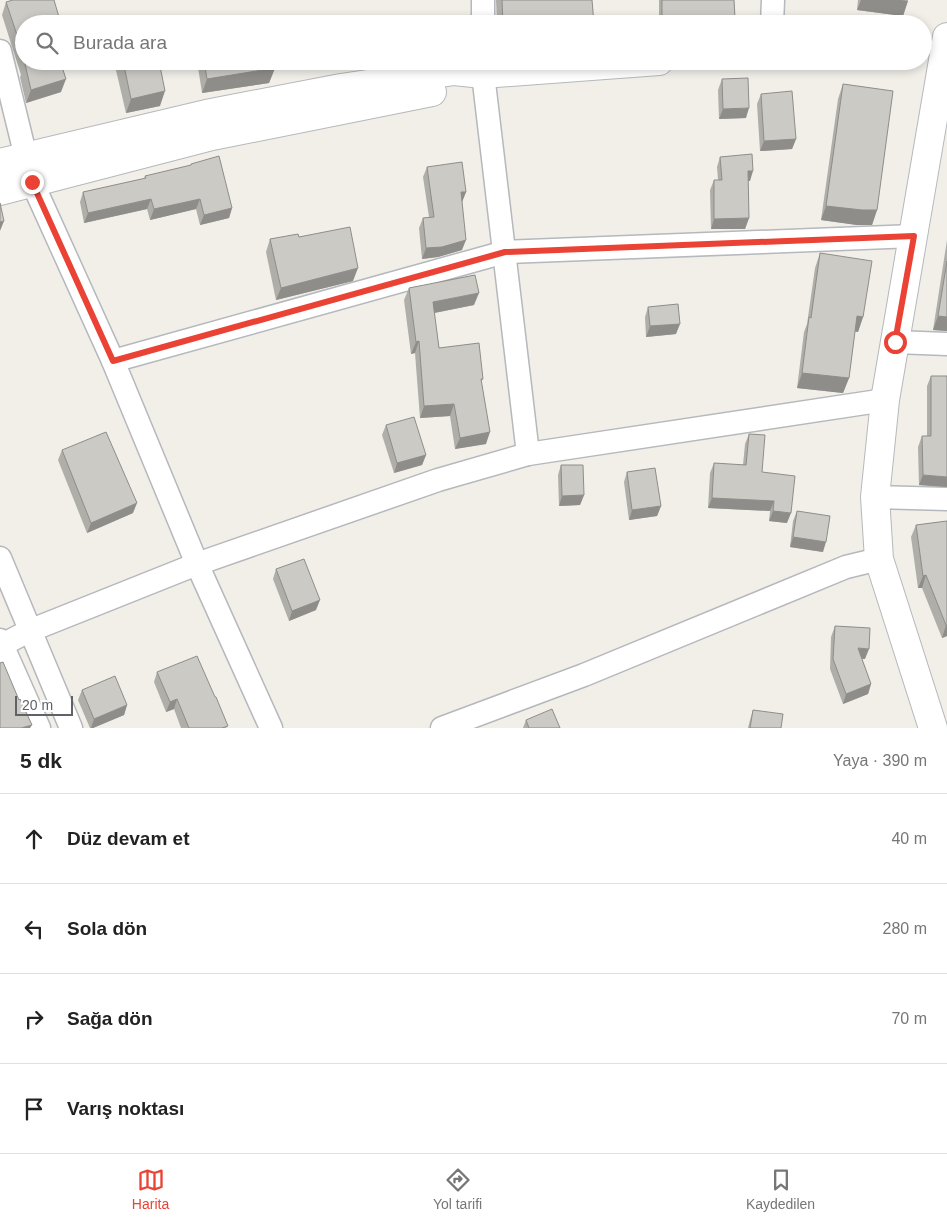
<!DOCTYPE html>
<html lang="tr">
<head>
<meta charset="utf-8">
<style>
	body { margin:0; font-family:Helvetica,sans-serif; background:#f2f2f2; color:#222 }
	.scale { position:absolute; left:15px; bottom:12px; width:58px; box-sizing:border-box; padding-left:5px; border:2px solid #5f6368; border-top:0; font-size:14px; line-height:18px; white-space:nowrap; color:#5f6368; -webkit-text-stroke:4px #fff; paint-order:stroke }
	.stop { position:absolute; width:15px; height:15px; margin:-11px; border:4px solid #ea4335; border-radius:50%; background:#fff }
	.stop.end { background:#ea4335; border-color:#fff; box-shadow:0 1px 5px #0008 }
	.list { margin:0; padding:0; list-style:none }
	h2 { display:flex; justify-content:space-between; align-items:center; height:65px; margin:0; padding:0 20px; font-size:21px }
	h2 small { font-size:16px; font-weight:400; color:#767676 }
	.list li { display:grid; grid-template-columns:32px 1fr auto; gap:15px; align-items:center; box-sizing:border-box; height:90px; padding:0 20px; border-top:1px solid #e0e0e0 }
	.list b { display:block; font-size:19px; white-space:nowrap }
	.list em { font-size:16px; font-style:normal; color:#767676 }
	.icon { flex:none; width:28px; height:28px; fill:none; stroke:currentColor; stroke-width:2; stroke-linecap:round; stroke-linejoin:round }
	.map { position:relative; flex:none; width:947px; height:728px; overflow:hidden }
	.search { position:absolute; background:#fff; box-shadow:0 2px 8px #0003; left:15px; right:15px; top:15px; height:55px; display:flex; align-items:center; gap:12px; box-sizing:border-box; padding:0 18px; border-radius:28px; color:#767676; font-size:19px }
	.sheet { height:425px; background:#fff }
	nav { display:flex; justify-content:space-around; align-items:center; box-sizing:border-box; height:70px; border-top:1px solid #e0e0e0; background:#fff; font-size:14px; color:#767676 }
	nav a { display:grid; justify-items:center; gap:2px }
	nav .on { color:#ea4335 }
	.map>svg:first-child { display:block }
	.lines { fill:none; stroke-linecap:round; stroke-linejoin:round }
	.minor-casing { stroke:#b5b8bc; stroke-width:25 }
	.tertiary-casing { stroke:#b5b8bc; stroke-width:30 }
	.minor { stroke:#fff; stroke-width:22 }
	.tertiary { stroke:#fff; stroke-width:28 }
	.wall { fill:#afaea9 }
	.shaded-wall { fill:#8f8d8a }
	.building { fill:#cccac5; stroke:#8f8d8a }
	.route { stroke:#ea4335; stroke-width:6 }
</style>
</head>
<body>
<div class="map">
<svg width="947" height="728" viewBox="0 0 947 728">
	<rect width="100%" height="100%" fill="#f1efe8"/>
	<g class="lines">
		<defs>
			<g id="minor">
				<polyline points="483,24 483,0"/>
				<polyline points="772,24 773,0"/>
				<polyline points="0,51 32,182 113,361 197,564 271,728"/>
				<polyline points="483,61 483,74 528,454"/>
				<polyline points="895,342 947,344"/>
				<polyline points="113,361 505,252 914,236"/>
				<polyline points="875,497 947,499"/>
				<polyline points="0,558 71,728"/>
				<polyline points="0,640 39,728"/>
				<polyline points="0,646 29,631 197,564 438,480 528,454 885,400"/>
				<polyline points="442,728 584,675 846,567 879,559"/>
			</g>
			<g id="tertiary">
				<polyline points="0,163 206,114 341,88 454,71 483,74 659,61"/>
				<polyline points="0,191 212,136 432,92"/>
				<polyline points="933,728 879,559 875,497 885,400 947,37"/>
			</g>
		</defs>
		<use href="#minor" class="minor-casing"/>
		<use href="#tertiary" class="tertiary-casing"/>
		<use href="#minor" class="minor"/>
		<use href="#tertiary" class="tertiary"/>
	</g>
	<g class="wall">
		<polygon points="496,0 592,0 594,24 497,24"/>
		<polygon points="659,0 734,0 735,18 733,24 659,24"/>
		<polygon points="858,0 908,0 903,16 857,10"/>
		<polygon points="6,2 24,24 24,61 60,61 61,92 26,103 20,77 21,75 2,15"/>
		<polygon points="116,61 159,61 160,106 126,113 115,66"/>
		<polygon points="197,61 274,61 275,68 269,83 202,93"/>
		<polygon points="722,79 746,118 719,119 718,90"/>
		<polygon points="843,84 877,210 872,225 857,225 821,220 838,99"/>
		<polygon points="761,94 796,139 792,149 760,151 757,104"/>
		<polygon points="720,157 750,181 748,181 749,218 745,229 711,229 710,190 714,180 718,180 717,167"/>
		<polygon points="191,164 232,208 229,218 200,225 196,209 150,220 147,209 84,223 80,202 83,192 144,179 145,176 190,166"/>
		<polygon points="427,167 466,192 462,202 462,250 438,257 422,259 419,228 423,218 429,217 423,177"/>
		<polygon points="299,237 353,281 276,300 266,252 270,239"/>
		<polygon points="947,240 947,331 933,330"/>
		<polygon points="820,253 863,317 858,332 855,331 849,378 843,393 797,388 804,332 807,324 815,268"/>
		<polygon points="409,288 474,305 434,313 439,348 483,379 481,382 486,444 455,449 450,416 420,418 415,353 411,354 404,300"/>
		<polygon points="648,307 676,334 646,337 645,317"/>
		<polygon points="931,376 947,487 919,485 918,447 922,436 927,436 927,386"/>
		<polygon points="386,425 426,455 422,465 394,473 382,435"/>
		<polygon points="749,434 762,472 787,523 769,521 770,511 708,508 710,473 714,463 743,465 745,444"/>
		<polygon points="62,450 133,513 87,533 58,460"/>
		<polygon points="561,465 584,495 580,505 559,506 558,475"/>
		<polygon points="627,472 661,506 657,516 629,520 624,482"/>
		<polygon points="797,511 823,552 790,547 793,521"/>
		<polygon points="947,521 947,636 942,638 922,588 918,588 911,537 916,525"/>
		<polygon points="276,569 316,610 289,621 273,579"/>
		<polygon points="835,626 865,659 862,659 871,684 868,694 843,704 830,669 831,637"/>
		<polygon points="157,672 227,728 181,728 174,709 166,712 154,682"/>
		<polygon points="82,690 127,705 124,715 93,728 90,728 78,700"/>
		<polygon points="753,710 781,728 748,728 750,720"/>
		<polygon points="526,720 560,728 523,728"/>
	</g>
	<g class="shaded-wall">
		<polygon points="861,0 901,0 908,1 903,16 857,10"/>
		<polygon points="708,16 705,24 660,24 662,17"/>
		<polygon points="735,18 733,24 707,24 708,20"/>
		<polygon points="275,68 269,83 202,93 207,79"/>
		<polygon points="66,79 61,92 26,103 31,90"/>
		<polygon points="165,91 160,106 126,113 131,99"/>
		<polygon points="749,108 746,118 719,119 723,109"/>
		<polygon points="796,139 792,149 760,151 764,141"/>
		<polygon points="748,171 753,171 750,181 744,181"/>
		<polygon points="461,192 466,192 462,202"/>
		<polygon points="151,199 147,209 84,223 88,213"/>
		<polygon points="200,199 196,209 150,220 154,209"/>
		<polygon points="826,206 877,210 872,225 857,225 821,220"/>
		<polygon points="232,208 229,218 200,225 204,215"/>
		<polygon points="749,218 745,229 711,229 714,219"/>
		<polygon points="4,221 0,231 0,222"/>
		<polygon points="466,240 462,250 438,257 422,259 426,248"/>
		<polygon points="358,268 353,281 276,300 281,288"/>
		<polygon points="479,293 474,305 429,314 433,302"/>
		<polygon points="857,316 863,317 858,332 851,331"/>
		<polygon points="938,316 947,317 947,331 933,330"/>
		<polygon points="680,324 676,334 646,337 650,326"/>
		<polygon points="419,341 415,353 411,354 416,342"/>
		<polygon points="802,373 849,378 843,393 797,388"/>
		<polygon points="454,404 450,416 420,418 424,406"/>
		<polygon points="490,432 486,444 455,449 460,438"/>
		<polygon points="426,455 422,465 394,473 397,463"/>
		<polygon points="923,475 947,477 947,487 919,485"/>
		<polygon points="584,495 580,505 559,506 562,496"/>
		<polygon points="712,498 774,501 770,511 708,508"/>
		<polygon points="137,503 133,513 87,533 91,523"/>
		<polygon points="661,506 657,516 629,520 632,510"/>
		<polygon points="773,511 791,513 787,523 769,521"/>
		<polygon points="793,537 826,542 823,552 790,547"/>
		<polygon points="926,575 922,588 918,588 923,576"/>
		<polygon points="320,600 316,610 289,621 292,611"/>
		<polygon points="946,625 947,625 947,636 942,638"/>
		<polygon points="858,648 869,649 865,659 854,658"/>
		<polygon points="871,684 868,694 843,704 846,694"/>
		<polygon points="177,699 174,709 166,712 170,702"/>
		<polygon points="127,705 124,715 93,728 91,728 94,719"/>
		<polygon points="32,725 30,728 21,728"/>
	</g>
	<g class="building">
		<polygon points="13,0 54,0 61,24 24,24 24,56 6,2"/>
		<polygon points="502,0 592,0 594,24 503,24"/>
		<polygon points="662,0 734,0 735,18 708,20 708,16 662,17"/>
		<polygon points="25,61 60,61 66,79 31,90 25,64 26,64"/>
		<polygon points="123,61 159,61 165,91 131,99"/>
		<polygon points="204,61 274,61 275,68 207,79"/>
		<polygon points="748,78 749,108 723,109 722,79"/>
		<polygon points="843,84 893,91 877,210 862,210 826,206"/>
		<polygon points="792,91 796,139 764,141 761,94"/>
		<polygon points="752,154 753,171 748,171 749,218 714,219 714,180 722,180 720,157"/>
		<polygon points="219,156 232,208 204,215 200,199 154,209 151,199 88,213 83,192 146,178 145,176 191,165 191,164"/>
		<polygon points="462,162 466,192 461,192 466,240 442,247 426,248 423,218 434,217 427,167"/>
		<polygon points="0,203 4,221 0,222"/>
		<polygon points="350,227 358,268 281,288 270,239 298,234 299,237"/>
		<polygon points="820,253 872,261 863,317 857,316 849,378 802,373 809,317 811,318"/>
		<polygon points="947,261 947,317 938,316"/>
		<polygon points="475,275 479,293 433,302 439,348 479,343 483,379 481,379 490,432 460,438 454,404 424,406 419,341 416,342 409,288"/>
		<polygon points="678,304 680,324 650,326 648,307"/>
		<polygon points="931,376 947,376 947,477 923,475 922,436 931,436"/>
		<polygon points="414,417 426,455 397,463 386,425"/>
		<polygon points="106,432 137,503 91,523 62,450"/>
		<polygon points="749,434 765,435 762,472 795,476 791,513 773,511 774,501 712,498 714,463 746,465"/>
		<polygon points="561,465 583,465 584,495 562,496"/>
		<polygon points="655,468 661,506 632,510 627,472"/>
		<polygon points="797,511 830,516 826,542 793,537"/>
		<polygon points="947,521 947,625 946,625 926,575 923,576 916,525"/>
		<polygon points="304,559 320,600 292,611 276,569"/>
		<polygon points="835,626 870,628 869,649 858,648 871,684 846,694 833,659"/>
		<polygon points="197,656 215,697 216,697 228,726 222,728 189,728 177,699 170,702 157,672"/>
		<polygon points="3,662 19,700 20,699 32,725 21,728 0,728 0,663"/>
		<polygon points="115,676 127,705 94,719 82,690"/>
		<polygon points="552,709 560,728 529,728 526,720"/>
		<polygon points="753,710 783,714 781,728 750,728"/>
	</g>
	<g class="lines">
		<polyline class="route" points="32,182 113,361 505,252 914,236 895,342"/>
	</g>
</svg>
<div class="scale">20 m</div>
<div class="stop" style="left:895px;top:342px"></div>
<div class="stop end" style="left:32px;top:182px"></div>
<div class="search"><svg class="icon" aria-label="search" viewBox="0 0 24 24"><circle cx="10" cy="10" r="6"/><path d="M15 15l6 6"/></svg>Burada ara</div>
</div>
<section class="sheet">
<h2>5 dk<small>Yaya · 390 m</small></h2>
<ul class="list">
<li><svg class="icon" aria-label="ahead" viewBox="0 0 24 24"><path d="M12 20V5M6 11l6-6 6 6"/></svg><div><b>Düz devam et</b></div><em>40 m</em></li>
<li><svg class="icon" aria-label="left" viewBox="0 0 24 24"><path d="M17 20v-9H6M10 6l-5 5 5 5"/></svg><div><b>Sola dön</b></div><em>280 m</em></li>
<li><svg class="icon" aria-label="right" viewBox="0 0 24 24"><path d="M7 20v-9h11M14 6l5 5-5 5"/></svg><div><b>Sağa dön</b></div><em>70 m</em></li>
<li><svg class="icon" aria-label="arrive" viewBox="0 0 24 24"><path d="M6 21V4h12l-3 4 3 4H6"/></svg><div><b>Varış noktası</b></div></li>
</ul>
</section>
<nav>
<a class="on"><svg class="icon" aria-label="map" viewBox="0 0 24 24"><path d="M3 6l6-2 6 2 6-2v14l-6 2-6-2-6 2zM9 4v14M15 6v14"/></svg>Harita</a>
<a><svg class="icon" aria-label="directions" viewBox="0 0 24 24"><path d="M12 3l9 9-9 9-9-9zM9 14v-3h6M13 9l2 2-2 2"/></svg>Yol tarifi</a>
<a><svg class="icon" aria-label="saved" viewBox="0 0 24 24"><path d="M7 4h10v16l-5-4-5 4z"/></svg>Kaydedilen</a>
</nav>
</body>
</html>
